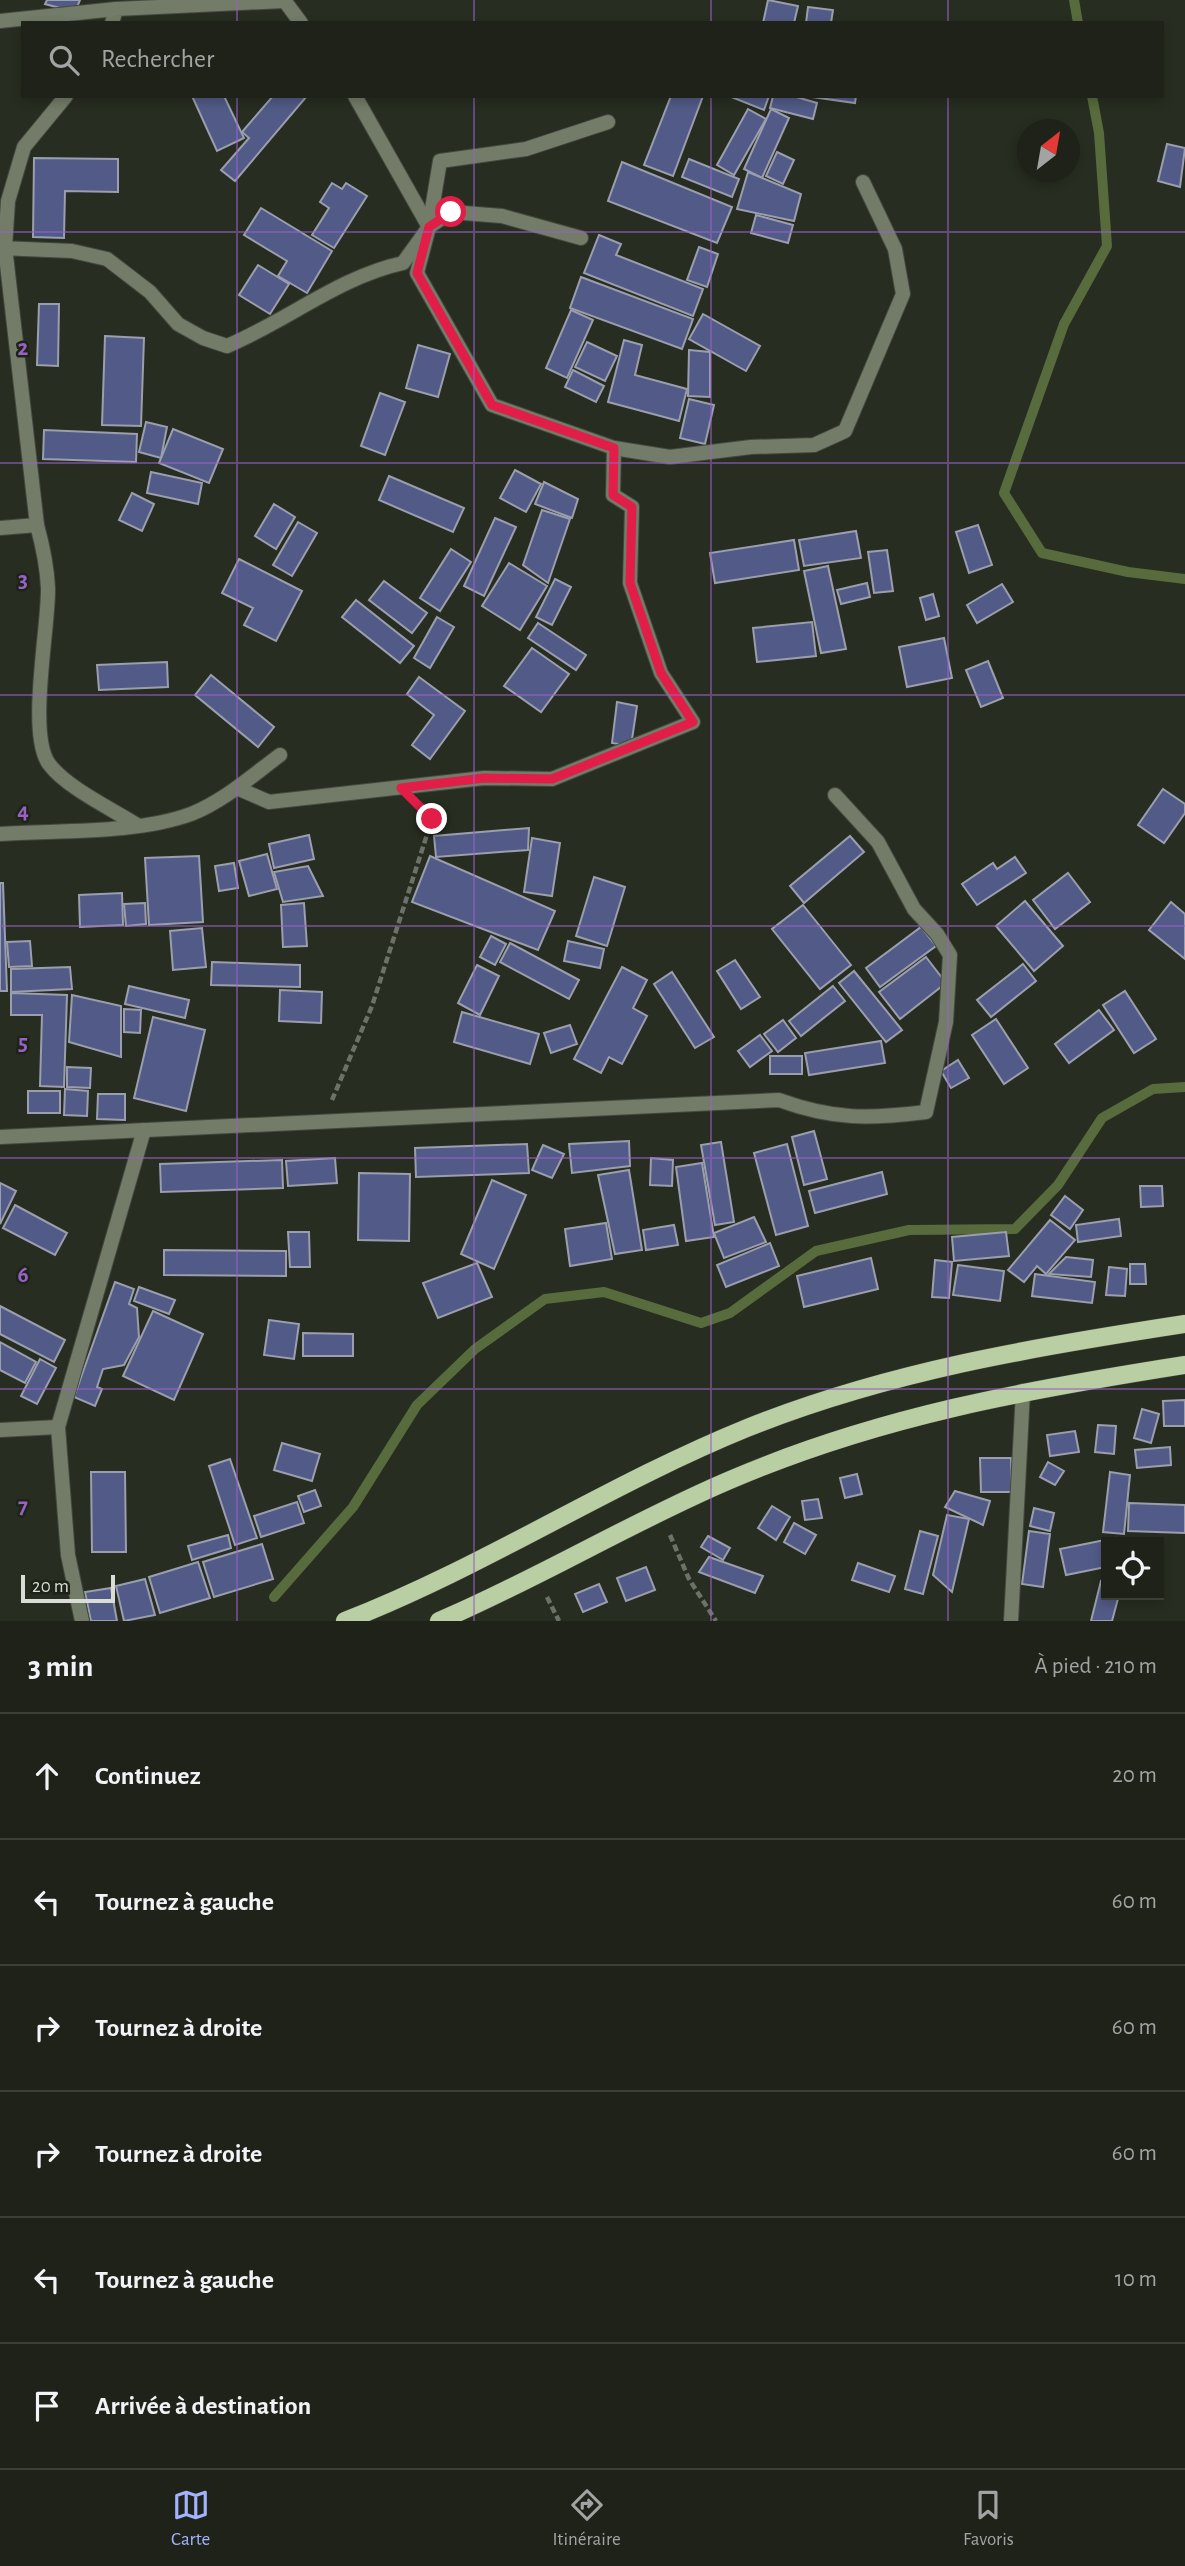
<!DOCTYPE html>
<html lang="fr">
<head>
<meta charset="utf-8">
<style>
	body { margin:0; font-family:"Alegreya Sans",sans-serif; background:#262a22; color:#f1f3f6 }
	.controls { position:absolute; right:21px; bottom:21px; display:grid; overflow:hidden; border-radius:0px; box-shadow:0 4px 10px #0003 }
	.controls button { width:63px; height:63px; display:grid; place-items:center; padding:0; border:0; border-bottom:2px solid #3c3f38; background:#1e2219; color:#f1f3f6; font:35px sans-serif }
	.compass { position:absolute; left:1017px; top:119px; width:63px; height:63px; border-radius:50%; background:#1e2219; box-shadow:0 4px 10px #0003; rotate:31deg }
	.scale { position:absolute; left:21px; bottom:18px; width:94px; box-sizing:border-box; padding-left:7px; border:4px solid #d9ddd5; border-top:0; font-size:19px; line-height:24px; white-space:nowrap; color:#d9ddd5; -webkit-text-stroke:5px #1e2318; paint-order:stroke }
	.stop { position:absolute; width:21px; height:21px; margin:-16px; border:5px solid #e11d48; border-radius:50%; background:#fff }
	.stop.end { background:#e11d48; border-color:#fff; box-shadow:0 2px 7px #0008 }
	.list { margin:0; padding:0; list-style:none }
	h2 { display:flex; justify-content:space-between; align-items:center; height:91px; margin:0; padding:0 28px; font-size:30px }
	h2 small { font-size:23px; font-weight:400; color:#a1a4a2 }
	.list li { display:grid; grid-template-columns:46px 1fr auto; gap:21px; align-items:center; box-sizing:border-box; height:126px; padding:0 28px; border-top:2px solid #3c3f38 }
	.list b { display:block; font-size:26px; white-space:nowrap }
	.list em { font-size:23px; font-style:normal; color:#a1a4a2 }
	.icon { flex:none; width:38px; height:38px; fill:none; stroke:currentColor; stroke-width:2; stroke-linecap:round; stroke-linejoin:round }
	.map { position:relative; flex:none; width:1185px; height:1621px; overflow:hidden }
	.search { position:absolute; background:#1e2219; box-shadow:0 4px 10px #0003; left:21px; right:21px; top:21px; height:77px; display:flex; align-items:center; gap:18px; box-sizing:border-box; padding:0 24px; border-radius:0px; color:#a1a4a2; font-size:26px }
	.sheet { height:847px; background:#1e2219 }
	nav { display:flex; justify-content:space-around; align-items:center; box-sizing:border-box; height:98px; border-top:2px solid #3c3f38; background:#1e2219; font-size:19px; color:#a1a4a2 }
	nav a { display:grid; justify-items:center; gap:4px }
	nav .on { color:#a3b2fd }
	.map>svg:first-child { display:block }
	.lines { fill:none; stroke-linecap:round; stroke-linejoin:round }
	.stream { stroke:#576b3d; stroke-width:10 }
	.building { fill:#525b87; stroke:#9a9ead; stroke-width:2 }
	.minor-casing { stroke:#44493e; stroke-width:16 }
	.primary-casing { stroke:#44493e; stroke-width:19 }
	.path { stroke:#6d7268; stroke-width:4.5; stroke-dasharray:7 3.5; stroke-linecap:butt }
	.minor { stroke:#727c68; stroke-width:14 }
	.primary { stroke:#bacea3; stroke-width:18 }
	.route { stroke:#e11d48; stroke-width:9 }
	.grid { fill:none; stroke:#9761c6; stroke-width:2; stroke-opacity:0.55 }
	.grid-label { font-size:23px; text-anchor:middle; font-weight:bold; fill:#9761c6; stroke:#1e2318; stroke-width:5; stroke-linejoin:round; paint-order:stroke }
</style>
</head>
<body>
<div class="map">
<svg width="1185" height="1621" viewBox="0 0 1185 1621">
	<rect width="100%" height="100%" fill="#282d21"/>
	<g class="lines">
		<g class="stream">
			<polyline points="1074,0 1078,23"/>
			<polyline points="1092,96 1099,133 1107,246 1064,324 1004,493 1042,553 1128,572 1185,579"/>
			<polyline points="274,1597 353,1507 417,1405 475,1349 545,1299 604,1292 701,1323 730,1313 816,1251 909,1230 1015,1229 1058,1185 1102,1118 1153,1089 1185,1087"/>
		</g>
	</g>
	<g class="building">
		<polygon points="47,0 80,0 75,12 45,4"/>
		<polygon points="768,0 798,6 794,23 763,23"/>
		<polygon points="808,7 833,10 831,23 806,23"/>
		<polygon points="192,96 224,96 244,138 217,151"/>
		<polygon points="273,96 307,96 235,181 221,170 249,138 242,132"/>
		<polygon points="671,96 703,96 673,176 644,165"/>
		<polygon points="729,96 769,96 764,110"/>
		<polygon points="773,96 793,96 817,103 813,119 770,108"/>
		<polygon points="805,96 856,96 855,103"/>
		<polygon points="748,109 766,119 734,175 717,165"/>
		<polygon points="771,109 789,118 762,178 744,169"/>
		<polygon points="1167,144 1185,148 1180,187 1158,181"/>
		<polygon points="777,152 794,160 783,184 766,176"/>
		<polygon points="34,158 118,159 118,192 65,191 64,238 33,237"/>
		<polygon points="689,159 739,179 732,197 682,177"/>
		<polygon points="622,162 732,207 717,243 608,201"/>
		<polygon points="748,172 801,194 794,221 737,209"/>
		<polygon points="332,183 342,189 346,183 367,196 334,248 312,235 329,208 320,202"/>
		<polygon points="261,208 332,251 307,293 278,276 287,261 244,235"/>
		<polygon points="756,215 793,225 788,243 751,233"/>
		<polygon points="599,235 621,244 616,255 703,289 693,316 584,273"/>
		<polygon points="699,247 718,254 707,287 687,280"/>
		<polygon points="258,265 289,284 270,314 239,295"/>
		<polygon points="581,277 693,319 682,349 570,308"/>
		<polygon points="39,304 59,304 58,366 37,365"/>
		<polygon points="571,310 593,320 567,378 546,368"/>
		<polygon points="703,314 760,346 746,371 689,339"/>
		<polygon points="105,336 144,338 141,426 102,425"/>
		<polygon points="624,340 642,345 635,375 687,389 679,421 608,402"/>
		<polygon points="587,342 617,356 605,381 575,367"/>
		<polygon points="418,345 450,354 438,397 406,388"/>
		<polygon points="689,350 710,352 710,397 688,396"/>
		<polygon points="573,370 604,386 596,402 565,387"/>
		<polygon points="380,393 405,402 385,455 361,446"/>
		<polygon points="689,399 714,405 705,444 680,438"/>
		<polygon points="146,422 167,427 161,458 139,452"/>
		<polygon points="173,429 223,449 209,483 159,463"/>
		<polygon points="44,430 137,434 136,462 43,459"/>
		<polygon points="515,470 541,484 526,512 500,498"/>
		<polygon points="151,472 202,483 198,504 147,493"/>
		<polygon points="389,476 464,508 453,532 379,500"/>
		<polygon points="544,482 578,499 572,518 535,504"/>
		<polygon points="132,493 154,504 142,531 119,520"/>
		<polygon points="274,504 295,517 276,549 255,536"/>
		<polygon points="542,510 570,519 548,583 523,565"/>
		<polygon points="495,518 516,527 484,596 464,586"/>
		<polygon points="298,522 317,533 292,576 273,565"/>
		<polygon points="978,525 992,565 969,573 956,532"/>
		<polygon points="856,531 861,558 804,566 799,540"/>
		<polygon points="794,540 799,570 715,583 710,553"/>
		<polygon points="451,549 471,562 440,611 420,598"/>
		<polygon points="887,550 893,591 874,593 868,552"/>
		<polygon points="239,559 302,591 276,641 244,625 253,608 222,593"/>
		<polygon points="509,563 547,586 520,630 482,606"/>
		<polygon points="828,566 846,649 821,653 804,571"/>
		<polygon points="555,579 571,587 552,625 536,617"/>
		<polygon points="384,581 427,613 412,633 369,600"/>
		<polygon points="867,583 870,597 841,604 837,590"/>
		<polygon points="1002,584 1013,602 977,623 967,605"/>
		<polygon points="933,594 939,616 926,620 920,598"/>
		<polygon points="356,600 414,646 400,663 342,617"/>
		<polygon points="437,617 454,627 430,668 414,658"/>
		<polygon points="812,622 816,656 757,662 753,628"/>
		<polygon points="538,623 586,655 576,670 528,638"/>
		<polygon points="944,638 952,678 907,687 899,647"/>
		<polygon points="532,648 569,674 541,712 504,686"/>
		<polygon points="988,661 1003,698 981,707 966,670"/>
		<polygon points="167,662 168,687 99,690 97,665"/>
		<polygon points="211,675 274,727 258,747 195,695"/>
		<polygon points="419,677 465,711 430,759 412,745 434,715 407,694"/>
		<polygon points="617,702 637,706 631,746 612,743"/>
		<polygon points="1163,789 1185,804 1185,813 1164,843 1138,825"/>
		<polygon points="529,828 528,850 436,857 434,836"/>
		<polygon points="309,835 314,859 274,868 269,844"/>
		<polygon points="850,836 864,852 804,903 790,886"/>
		<polygon points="532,838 560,843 552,896 524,892"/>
		<polygon points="267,854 277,889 249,896 239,861"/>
		<polygon points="199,856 203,922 149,925 145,858"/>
		<polygon points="430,856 555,911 538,950 412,902"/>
		<polygon points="1015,857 1026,873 977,905 962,884 993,863 997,869"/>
		<polygon points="234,863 238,888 219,891 215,866"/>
		<polygon points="308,866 323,896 283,902 274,872"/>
		<polygon points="1068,873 1090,902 1055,929 1033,900"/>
		<polygon points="594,877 625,887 607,946 576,936"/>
		<polygon points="0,883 3,883 7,991 0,991"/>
		<polygon points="122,893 123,925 80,927 79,895"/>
		<polygon points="1025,901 1063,946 1034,971 996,926"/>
		<polygon points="1171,902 1185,914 1185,959 1149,930"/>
		<polygon points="145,903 146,924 126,926 124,904"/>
		<polygon points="304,903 307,946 283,947 281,905"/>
		<polygon points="803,905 851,965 820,989 772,929"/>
		<polygon points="921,927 936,946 880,987 866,968"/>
		<polygon points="202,928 206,967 173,970 170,931"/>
		<polygon points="491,936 506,944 495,965 480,957"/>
		<polygon points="30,941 32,966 9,967 7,942"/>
		<polygon points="568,941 604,949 600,968 564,961"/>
		<polygon points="510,943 579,980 569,999 500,962"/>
		<polygon points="926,957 946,983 900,1019 879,992"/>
		<polygon points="735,960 760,997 741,1009 717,971"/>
		<polygon points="212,962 300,965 300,987 211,985"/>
		<polygon points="1023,964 1036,981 991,1017 977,1000"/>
		<polygon points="477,965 499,976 480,1015 458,1003"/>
		<polygon points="70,967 72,989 11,992 11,969"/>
		<polygon points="622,967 647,980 633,1008 647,1016 622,1064 609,1057 601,1073 574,1059"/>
		<polygon points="854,971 902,1030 886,1042 839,983"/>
		<polygon points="672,972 714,1037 695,1048 654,984"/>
		<polygon points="129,986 189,1000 185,1018 125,1004"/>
		<polygon points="833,986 845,1001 801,1036 789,1021"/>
		<polygon points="280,990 322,992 321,1023 279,1021"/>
		<polygon points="1125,991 1156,1039 1134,1053 1103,1005"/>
		<polygon points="11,993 67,995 64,1087 40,1086 42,1015 11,1015"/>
		<polygon points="72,995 121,1006 121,1057 69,1042"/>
		<polygon points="124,1009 141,1010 140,1033 124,1032"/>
		<polygon points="1099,1010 1114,1030 1069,1063 1055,1044"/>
		<polygon points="462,1012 539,1034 530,1064 454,1042"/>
		<polygon points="153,1017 205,1030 186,1111 134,1098"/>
		<polygon points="996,1019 1028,1068 1004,1084 972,1035"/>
		<polygon points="783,1020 796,1038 778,1052 764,1034"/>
		<polygon points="570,1025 577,1044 551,1053 544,1033"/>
		<polygon points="760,1035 772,1051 750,1067 738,1051"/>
		<polygon points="881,1041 885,1063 809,1075 805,1053"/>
		<rect x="770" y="1056" width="32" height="18"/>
		<polygon points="958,1060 969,1078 951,1088 941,1071"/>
		<polygon points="67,1067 91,1068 90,1088 67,1087"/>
		<polygon points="65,1089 88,1091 87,1116 64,1115"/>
		<rect x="28" y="1091" width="32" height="22"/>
		<polygon points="98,1094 125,1094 125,1120 97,1119"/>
		<polygon points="814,1131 827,1179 804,1185 792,1137"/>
		<polygon points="629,1141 630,1166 572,1173 569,1144"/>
		<polygon points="721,1142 734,1222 715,1225 701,1145"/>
		<polygon points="527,1144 529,1173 416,1177 415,1148"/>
		<polygon points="787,1144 808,1226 776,1235 754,1153"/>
		<polygon points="543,1145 564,1154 552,1178 532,1170"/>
		<polygon points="335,1158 337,1183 288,1186 286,1161"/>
		<polygon points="651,1158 673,1160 672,1186 650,1185"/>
		<polygon points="282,1160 283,1188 161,1192 160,1164"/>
		<polygon points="702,1163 714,1237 686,1241 676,1167"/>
		<polygon points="629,1170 642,1250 615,1254 598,1175"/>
		<polygon points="882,1172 887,1194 815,1213 809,1191"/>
		<polygon points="359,1173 410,1174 409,1241 358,1240"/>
		<polygon points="492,1180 526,1195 494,1269 461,1254"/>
		<polygon points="0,1183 16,1191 0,1224"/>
		<polygon points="1140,1186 1162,1186 1163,1206 1141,1207"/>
		<polygon points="1065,1196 1083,1210 1070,1229 1051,1215"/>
		<polygon points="15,1205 67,1233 55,1255 3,1228"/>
		<polygon points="754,1217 766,1242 724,1258 714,1233"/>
		<polygon points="1119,1219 1121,1236 1078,1242 1076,1225"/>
		<polygon points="1050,1220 1075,1240 1046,1274 1037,1266 1024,1282 1008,1270"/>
		<polygon points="606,1223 612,1259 570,1266 565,1229"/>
		<polygon points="674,1225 678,1245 646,1250 643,1230"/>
		<polygon points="288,1232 309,1232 310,1267 290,1267"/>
		<polygon points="1006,1232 1009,1256 954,1261 952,1237"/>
		<polygon points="770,1243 779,1266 726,1287 717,1265"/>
		<polygon points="164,1250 286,1251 286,1276 164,1275"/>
		<polygon points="1066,1257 1093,1260 1091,1277 1049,1274"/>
		<polygon points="871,1258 878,1289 804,1307 797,1276"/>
		<polygon points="935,1260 952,1262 949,1298 932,1297"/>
		<polygon points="477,1263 492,1297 438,1318 423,1283"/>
		<polygon points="1130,1264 1145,1264 1146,1284 1130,1284"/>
		<polygon points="958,1265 1004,1271 1000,1301 953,1295"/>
		<polygon points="1109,1267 1127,1269 1125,1296 1106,1295"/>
		<polygon points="1035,1274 1095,1282 1092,1303 1032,1296"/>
		<polygon points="115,1282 134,1289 129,1304 137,1308 139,1337 124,1365 103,1369 97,1387 102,1389 95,1406 74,1397"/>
		<polygon points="139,1287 175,1300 169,1314 134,1301"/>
		<polygon points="0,1306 65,1340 54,1362 0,1334"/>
		<polygon points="153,1311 203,1334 174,1400 123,1376"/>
		<polygon points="269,1320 299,1324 294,1359 264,1355"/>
		<polygon points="303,1333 353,1334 353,1356 303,1356"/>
		<polygon points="0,1342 36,1362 25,1383 0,1370"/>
		<polygon points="40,1359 56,1368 37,1404 21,1396"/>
		<polygon points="1185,1400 1185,1426 1164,1426 1163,1401"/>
		<polygon points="1142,1409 1159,1414 1151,1443 1134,1438"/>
		<polygon points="1098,1425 1116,1426 1114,1454 1095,1452"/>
		<polygon points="1075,1431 1079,1452 1050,1456 1047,1435"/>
		<polygon points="282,1443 320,1454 312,1481 274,1470"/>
		<polygon points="1170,1447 1171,1465 1137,1468 1135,1450"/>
		<polygon points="980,1458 1011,1458 1012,1492 981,1492"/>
		<polygon points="230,1459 257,1538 235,1545 209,1466"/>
		<polygon points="1048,1462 1064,1471 1055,1485 1040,1477"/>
		<polygon points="91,1472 125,1472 126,1552 92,1552"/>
		<polygon points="1110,1472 1130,1475 1124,1534 1103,1532"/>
		<polygon points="857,1474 862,1494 845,1498 840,1478"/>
		<polygon points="315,1490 321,1506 304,1512 298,1496"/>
		<polygon points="955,1491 990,1501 983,1525 945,1507"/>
		<polygon points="818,1499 822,1518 805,1520 802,1501"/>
		<polygon points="297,1502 304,1523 261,1537 254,1516"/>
		<polygon points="1129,1503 1185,1505 1185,1533 1128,1531"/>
		<polygon points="772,1506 790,1517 776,1540 758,1528"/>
		<polygon points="1034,1508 1054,1513 1050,1531 1030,1526"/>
		<polygon points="947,1515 969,1519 952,1592 933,1575"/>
		<polygon points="794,1523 816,1535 805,1554 784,1542"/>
		<polygon points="920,1531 938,1536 923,1594 905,1589"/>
		<polygon points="1029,1531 1050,1534 1043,1587 1022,1584"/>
		<polygon points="228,1535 231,1548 192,1560 188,1546"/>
		<polygon points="708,1536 730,1548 723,1560 701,1547"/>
		<polygon points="1115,1538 1116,1542 1106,1542 1106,1567 1066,1575 1060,1549"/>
		<polygon points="262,1544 273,1579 214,1597 203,1562"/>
		<polygon points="709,1557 763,1576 755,1593 699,1572"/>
		<polygon points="198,1562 210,1598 160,1613 149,1577"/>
		<polygon points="858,1563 895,1576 889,1592 852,1580"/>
		<polygon points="646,1567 655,1590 626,1601 617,1578"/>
		<polygon points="145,1579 155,1615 124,1621 116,1586"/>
		<polygon points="1101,1581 1106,1582 1106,1595 1119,1595 1112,1621 1091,1621"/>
		<polygon points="599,1584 607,1602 583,1612 575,1594"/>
		<polygon points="111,1588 117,1621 91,1621 85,1592"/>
	</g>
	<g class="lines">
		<defs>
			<g id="minor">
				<polyline points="284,0 301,23"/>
				<polyline points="0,21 116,9"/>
				<polyline points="112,23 116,9 284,1"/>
				<polyline points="355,96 429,227 417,273 492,405 614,448 670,457 751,447 814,445 845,431 903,294 895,249 863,182"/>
				<polyline points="429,227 451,212 502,216 581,238"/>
				<path d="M0,248L72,251L107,259L150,292L178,324L203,338L227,346C287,321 339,277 403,263L429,227L440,161L526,149L608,122"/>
				<path d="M37,525C43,547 47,566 48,588C49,626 27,734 49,764C67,788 112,809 137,825"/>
				<polyline points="0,528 37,525 5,247 8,201 24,147 66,96"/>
				<polyline points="237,788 269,802 484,778 552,779 693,722 661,673 630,583 632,507 613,495 614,448"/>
				<path d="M0,834C59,830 136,834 191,814C224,801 253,775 280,755"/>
				<path d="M0,1137L779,1100C834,1120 869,1119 926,1112L946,1022L950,955L937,934L914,909L878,842L835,795"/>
				<polyline points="0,1430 58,1427"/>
				<polyline points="82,1621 68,1555 58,1427 144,1130"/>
				<polyline points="1011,1621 1023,1391"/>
			</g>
			<g id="primary">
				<path d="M345,1621C484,1567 609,1484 747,1428C889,1371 1035,1347 1185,1324"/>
				<path d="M439,1621C538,1579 631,1522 730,1480C879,1416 1026,1390 1185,1365"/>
			</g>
		</defs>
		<use href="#minor" class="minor-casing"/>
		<use href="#primary" class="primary-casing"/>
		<g class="path">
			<polyline points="332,1100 372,1006 432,819 421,809"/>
			<polyline points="670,1535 689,1579 716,1621"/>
			<polyline points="547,1597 559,1621"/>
		</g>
		<use href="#minor" class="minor"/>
		<use href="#primary" class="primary"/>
	</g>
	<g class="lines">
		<polyline class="route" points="432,819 401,788 484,778 552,779 693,722 661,673 630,583 632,507 613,495 614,448 492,405 417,273 429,227 451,212"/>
	</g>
	<path class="grid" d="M237,0V23M474,0V23M711,0V23M948,0V23M237,96V1621M474,96V1621M711,96V1621M948,96V1621M0,232H1185M0,463H1185M0,695H1185M0,926H1185M0,1158H1185M0,1389H1185"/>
	<g class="grid-label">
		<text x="23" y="355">2</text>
		<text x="23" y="587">3</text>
		<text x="23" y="818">4</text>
		<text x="23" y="1050">5</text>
		<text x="23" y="1282">6</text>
		<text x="23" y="1513">7</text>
	</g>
</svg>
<div class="controls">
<button><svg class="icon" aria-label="locate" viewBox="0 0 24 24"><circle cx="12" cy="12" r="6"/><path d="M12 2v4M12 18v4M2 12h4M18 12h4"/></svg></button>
</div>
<svg class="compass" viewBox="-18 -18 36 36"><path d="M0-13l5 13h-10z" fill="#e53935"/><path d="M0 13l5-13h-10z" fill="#a1a4a2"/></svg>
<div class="scale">20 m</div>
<div class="stop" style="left:451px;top:212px"></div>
<div class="stop end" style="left:432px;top:819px"></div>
<div class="search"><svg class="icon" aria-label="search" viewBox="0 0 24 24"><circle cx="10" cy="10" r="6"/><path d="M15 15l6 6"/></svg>Rechercher</div>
</div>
<section class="sheet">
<h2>3 min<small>À pied · 210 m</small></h2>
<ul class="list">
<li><svg class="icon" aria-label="ahead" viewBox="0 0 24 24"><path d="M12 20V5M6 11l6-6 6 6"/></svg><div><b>Continuez</b></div><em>20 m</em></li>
<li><svg class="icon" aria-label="left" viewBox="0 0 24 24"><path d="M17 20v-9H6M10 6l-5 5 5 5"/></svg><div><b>Tournez à gauche</b></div><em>60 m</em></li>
<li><svg class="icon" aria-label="right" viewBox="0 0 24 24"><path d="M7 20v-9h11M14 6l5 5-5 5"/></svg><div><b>Tournez à droite</b></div><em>60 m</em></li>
<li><svg class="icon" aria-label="right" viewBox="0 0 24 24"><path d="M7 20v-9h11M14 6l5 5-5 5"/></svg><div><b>Tournez à droite</b></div><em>60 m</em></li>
<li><svg class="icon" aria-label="left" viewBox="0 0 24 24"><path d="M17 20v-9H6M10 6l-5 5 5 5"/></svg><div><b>Tournez à gauche</b></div><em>10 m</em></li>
<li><svg class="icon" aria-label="arrive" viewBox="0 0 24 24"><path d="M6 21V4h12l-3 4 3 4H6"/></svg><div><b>Arrivée à destination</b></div></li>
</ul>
</section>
<nav>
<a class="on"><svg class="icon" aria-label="map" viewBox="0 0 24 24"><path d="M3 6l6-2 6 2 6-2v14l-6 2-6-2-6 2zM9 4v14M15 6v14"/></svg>Carte</a>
<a><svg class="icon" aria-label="directions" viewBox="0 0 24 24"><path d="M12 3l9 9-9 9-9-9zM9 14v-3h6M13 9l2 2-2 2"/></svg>Itinéraire</a>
<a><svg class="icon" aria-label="saved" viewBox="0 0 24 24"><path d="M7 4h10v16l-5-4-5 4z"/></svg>Favoris</a>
</nav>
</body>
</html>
